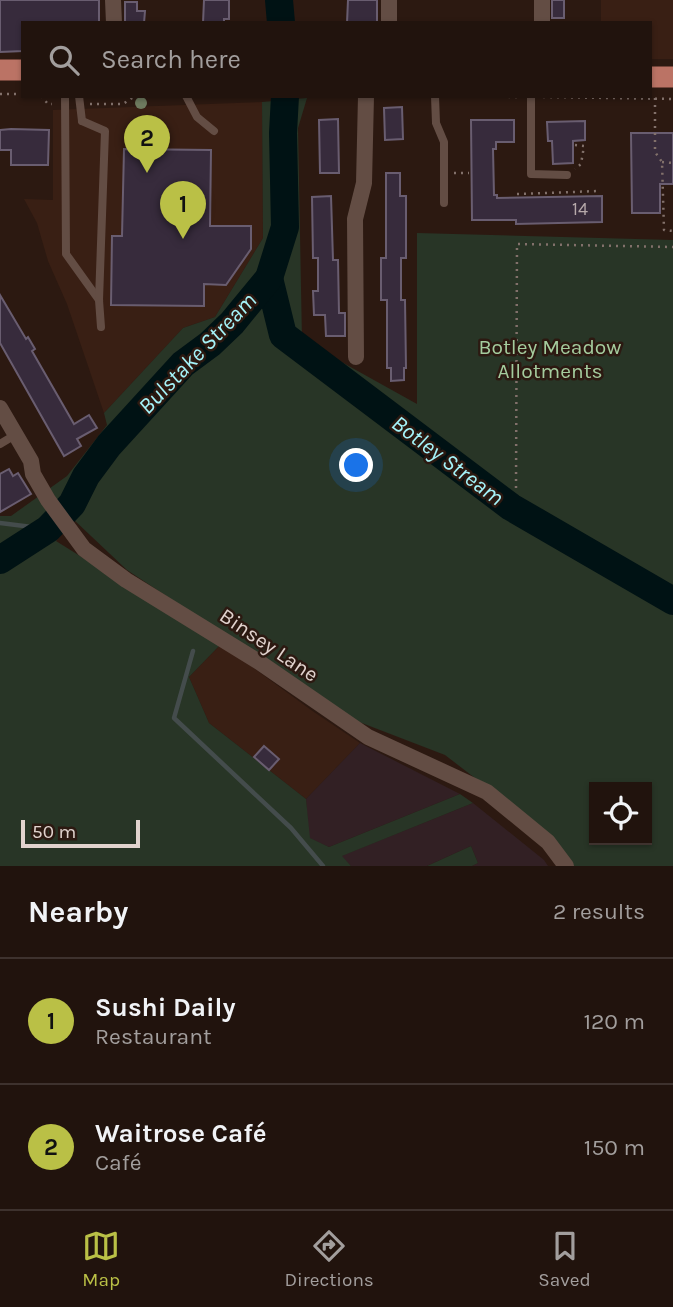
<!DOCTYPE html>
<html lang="en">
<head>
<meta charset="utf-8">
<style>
	body { margin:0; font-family:Karla,sans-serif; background:#291c16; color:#f1f3f6 }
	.controls { position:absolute; right:21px; bottom:21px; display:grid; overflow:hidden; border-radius:0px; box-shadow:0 2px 5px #0004 }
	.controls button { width:63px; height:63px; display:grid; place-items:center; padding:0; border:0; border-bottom:2px solid #3e322e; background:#21130d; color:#f1f3f6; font:35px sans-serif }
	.scale { position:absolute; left:21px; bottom:18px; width:119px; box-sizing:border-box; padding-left:7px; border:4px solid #e1d3ce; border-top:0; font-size:19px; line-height:24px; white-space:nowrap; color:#e1d3ce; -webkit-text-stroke:5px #2c1911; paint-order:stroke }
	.you { position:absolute; left:357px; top:466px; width:24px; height:24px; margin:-18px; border:5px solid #fff; border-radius:50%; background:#1a73e8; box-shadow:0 0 0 10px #1a73e833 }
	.badge { display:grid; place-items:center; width:46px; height:46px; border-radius:50%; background:#bac046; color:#111; font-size:23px; font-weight:700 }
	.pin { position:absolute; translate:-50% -58px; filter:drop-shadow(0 2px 4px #0008) }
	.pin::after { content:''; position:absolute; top:37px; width:24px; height:21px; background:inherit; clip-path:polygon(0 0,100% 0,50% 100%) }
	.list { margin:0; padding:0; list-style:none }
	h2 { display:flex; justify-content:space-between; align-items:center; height:91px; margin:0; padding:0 28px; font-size:30px }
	h2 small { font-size:23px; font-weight:400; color:#a29e9d }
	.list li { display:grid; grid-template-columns:46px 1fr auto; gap:21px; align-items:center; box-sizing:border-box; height:126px; padding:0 28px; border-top:2px solid #3e322e }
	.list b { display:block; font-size:26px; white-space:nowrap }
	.list p { margin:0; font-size:23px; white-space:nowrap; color:#a29e9d }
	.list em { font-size:23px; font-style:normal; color:#a29e9d }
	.icon { flex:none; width:38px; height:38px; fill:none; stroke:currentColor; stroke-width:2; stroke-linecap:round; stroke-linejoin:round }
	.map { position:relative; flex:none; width:673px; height:866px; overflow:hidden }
	.search { position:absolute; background:#21130d; box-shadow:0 2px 5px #0004; left:21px; right:21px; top:21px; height:77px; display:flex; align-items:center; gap:18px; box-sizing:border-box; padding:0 24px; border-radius:0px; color:#a29e9d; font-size:26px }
	.sheet { height:343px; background:#21130d }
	nav { display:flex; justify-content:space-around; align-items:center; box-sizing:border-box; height:98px; border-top:2px solid #3e322e; background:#21130d; font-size:19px; color:#a29e9d }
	nav a { display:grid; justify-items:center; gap:4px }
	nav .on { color:#bac046 }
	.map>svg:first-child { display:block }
	.built { fill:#391f14 }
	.industrial { fill:#322024 }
	.green { fill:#283526; fill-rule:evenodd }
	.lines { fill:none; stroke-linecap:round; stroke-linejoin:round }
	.stream { stroke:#444c4c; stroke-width:4.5 }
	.river { stroke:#001214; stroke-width:28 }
	.building { fill:#372b3c; stroke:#695d70; stroke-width:2 }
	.path { stroke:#82716b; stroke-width:2.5; stroke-dasharray:2 5; stroke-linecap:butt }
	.lane { stroke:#634d44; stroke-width:8 }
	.street { stroke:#634d44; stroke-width:16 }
	.primary { stroke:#bb7365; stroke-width:21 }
	.tree { fill:#6e7b5f }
	.labels { text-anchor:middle; stroke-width:5; stroke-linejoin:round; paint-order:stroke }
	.number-label { font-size:18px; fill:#b6a9aa }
	.park-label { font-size:21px; fill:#a4cc9e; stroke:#2c1911 }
	.street-label { font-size:21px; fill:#e1d3ce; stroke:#2c1911 }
	.water-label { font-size:23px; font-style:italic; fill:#a5f3f9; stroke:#2c1911 }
</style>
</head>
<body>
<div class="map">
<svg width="673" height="866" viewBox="0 0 673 866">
	<rect width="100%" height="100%" fill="#2c1911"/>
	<g class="built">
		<polygon points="601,0 673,0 673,59 650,59 650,23 601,23"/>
		<polygon points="262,102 263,238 215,317 183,328 104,413 67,304 48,261 37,223 24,199 53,200 53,110"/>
		<polygon points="221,644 311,710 360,743 306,799 209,723 189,677"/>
	</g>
	<g class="industrial">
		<polygon points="360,743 460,794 329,847 309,838 306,799"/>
		<polygon points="473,803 544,860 548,866 472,866 478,863 471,846 427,866 351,866 341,856"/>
	</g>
	<g class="green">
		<path d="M307,98L298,128L302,340L417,404V233L673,240V866H572L544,831L445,755L354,720L127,570L73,519L56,541L221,644L189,677L209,723L306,799L310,838L329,847L460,794L473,803L342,856L351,866H0V516H11L67,476L107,425L104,413L183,328L215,317L263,238L262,102ZM594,787H647V840H594Z"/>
		<polygon points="471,846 478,863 472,866 427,866"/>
	</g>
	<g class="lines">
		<g class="stream">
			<polyline points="0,523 48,529"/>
			<polyline points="193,651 174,718 291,828 323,866"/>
		</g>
		<g class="river">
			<polyline points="279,0 281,23"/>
			<polyline points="269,278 283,335 511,507 673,601"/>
			<polyline points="0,560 48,529 72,504 86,476 109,445 183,364 210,344 232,323 269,278 285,227 283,133 285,96"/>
		</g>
	</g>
	<g class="building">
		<polygon points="0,0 99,0 99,23 23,23 23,51 0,52"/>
		<polygon points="204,0 229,0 229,19 224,19 224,23 203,23"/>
		<polygon points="348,0 377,0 377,23 347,23"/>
		<rect x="552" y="0" width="12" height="18"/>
		<polygon points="125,2 137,2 137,11 145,11 144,23 125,23"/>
		<polygon points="402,107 403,139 385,140 384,108"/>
		<polygon points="338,119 339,173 320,173 319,120"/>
		<polygon points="471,120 514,120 514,142 496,142 496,149 493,149 494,195 497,195 497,198 602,196 602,222 516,224 516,220 472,220"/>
		<polygon points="585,121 585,140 573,141 573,163 553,164 552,141 548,141 547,122"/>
		<polygon points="11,129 49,130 48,165 11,165 11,150 0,150 0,130"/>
		<polygon points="631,133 673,133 673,184 660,184 660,213 632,213"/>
		<polygon points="124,149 211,150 210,226 251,226 251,249 226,285 204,284 204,306 111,305 112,236 122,236"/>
		<polygon points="386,173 400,173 400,196 406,196 406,258 401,258 401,300 405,300 406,368 404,368 404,380 391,381 391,368 387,368 387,300 381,300 381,258 386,258"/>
		<polygon points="331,196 333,260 338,260 339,313 345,313 345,336 326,336 325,315 314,315 313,291 318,291 318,258 313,258 312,197"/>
		<polygon points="0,295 26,339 28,337 35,349 32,351 74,424 89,415 97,428 77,439 81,446 64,456 0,343"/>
		<polygon points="9,469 13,476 18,473 31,494 0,512 0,474"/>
		<polygon points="264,746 279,759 269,770 254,757"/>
	</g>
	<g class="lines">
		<g class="path">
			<polyline points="0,94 23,94"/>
			<polyline points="41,96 48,104 52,104"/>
			<polyline points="445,96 519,97"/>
			<polyline points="543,97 673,99"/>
			<polyline points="655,98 655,152 662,162 664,230 673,231"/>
			<polyline points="90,104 123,104 135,96"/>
			<polyline points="575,145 584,146 581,164 575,169"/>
			<polyline points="662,162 673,163"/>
			<polyline points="454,173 469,173"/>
			<polyline points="517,194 599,191"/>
			<polyline points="516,488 517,244 673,247"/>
		</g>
		<g class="lane">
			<polyline points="65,96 66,254 99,300"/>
			<polyline points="79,96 82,121"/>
			<polyline points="186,96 197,117 214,131"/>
			<polyline points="435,96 436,123 444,142 444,203"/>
			<polyline points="531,96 531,174 567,175"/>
			<polyline points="82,121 105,131 99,300 101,327"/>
			<polyline points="0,444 15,435"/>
		</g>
		<g class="street">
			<polyline points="113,0 114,23"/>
			<polyline points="389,0 389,23"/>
			<polyline points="542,0 542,23"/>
			<polyline points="356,357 355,219 364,183 366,96"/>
			<polyline points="0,408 31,461 33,474 48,500 84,549 126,580 259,662 368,737 487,792 548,842 566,866"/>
		</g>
		<g class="primary">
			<polyline points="0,70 23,70"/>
			<polyline points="650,77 673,77"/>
		</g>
	</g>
	<circle class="tree" cx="141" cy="103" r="6"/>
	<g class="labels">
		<g class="number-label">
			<text x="580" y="215">14</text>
		</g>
		<g class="park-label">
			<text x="550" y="354">Botley Meadow<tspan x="550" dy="24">Allotments</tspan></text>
		</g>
		<g class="street-label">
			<text transform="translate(269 645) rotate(34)" y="7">Binsey Lane</text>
		</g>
		<g class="water-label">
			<text transform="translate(197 353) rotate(-46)" y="8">Bulstake Stream</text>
			<text transform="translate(448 460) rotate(37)" y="8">Botley Stream</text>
		</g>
	</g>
</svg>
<div class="controls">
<button><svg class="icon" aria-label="locate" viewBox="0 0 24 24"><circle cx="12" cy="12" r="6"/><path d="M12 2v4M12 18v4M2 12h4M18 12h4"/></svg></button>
</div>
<div class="scale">50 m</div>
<div class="you"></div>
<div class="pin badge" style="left:183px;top:239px">1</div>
<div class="pin badge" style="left:147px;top:173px">2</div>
<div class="search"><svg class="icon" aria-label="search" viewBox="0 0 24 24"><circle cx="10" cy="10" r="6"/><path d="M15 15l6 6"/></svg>Search here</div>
</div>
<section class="sheet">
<h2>Nearby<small>2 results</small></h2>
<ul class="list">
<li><span class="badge">1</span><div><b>Sushi Daily</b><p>Restaurant</p></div><em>120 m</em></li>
<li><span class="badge">2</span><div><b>Waitrose Café</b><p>Café</p></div><em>150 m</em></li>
</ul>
</section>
<nav>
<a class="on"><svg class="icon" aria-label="map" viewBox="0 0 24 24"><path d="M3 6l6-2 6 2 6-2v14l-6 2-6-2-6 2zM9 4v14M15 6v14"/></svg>Map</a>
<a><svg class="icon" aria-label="directions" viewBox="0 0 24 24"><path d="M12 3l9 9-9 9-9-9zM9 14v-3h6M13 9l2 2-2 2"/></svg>Directions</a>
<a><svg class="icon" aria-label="saved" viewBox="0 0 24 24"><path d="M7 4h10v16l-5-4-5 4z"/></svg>Saved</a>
</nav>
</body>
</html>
